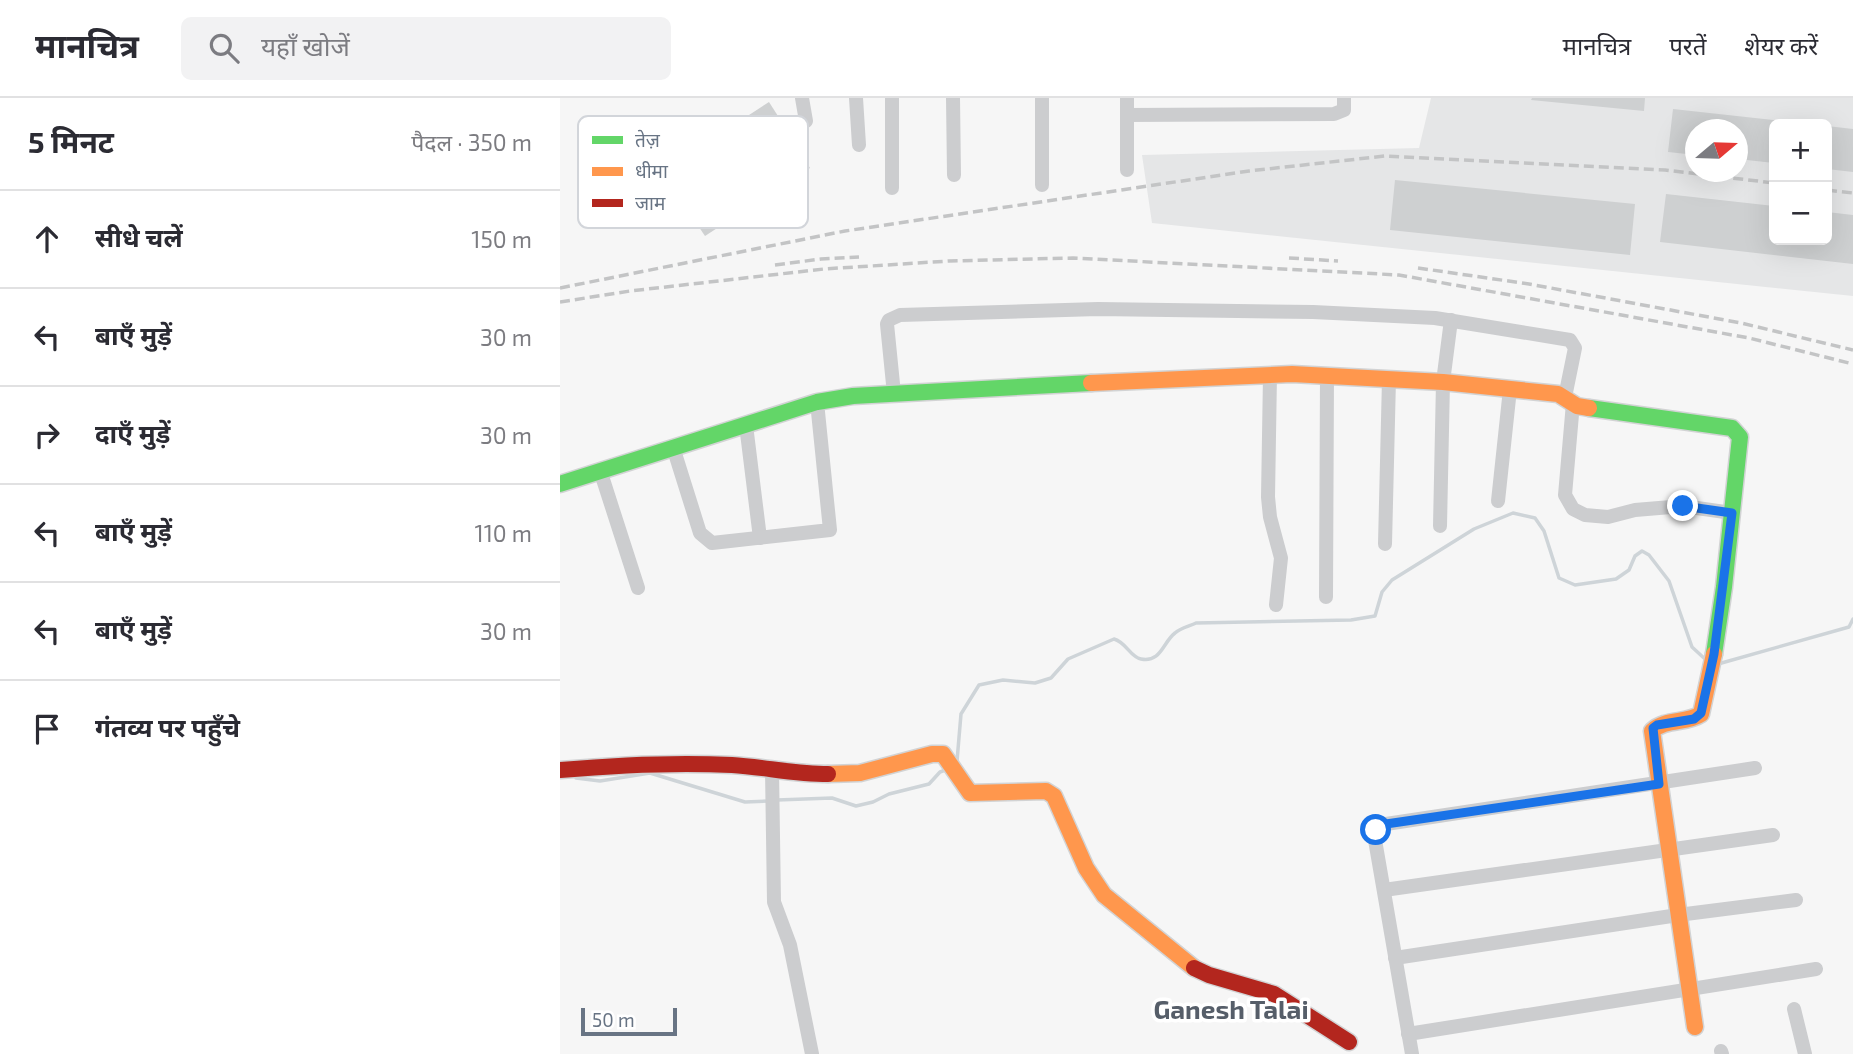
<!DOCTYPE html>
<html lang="hi">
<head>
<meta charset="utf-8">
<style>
	body { margin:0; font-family:"Exo 2","Noto Sans Devanagari",sans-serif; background:#f2f2f3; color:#2b2b33 }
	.controls { position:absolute; right:21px; top:21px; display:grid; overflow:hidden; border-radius:10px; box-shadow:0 7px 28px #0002 }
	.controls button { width:63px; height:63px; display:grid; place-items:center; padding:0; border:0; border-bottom:2px solid #e1e1e2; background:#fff; color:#2b2b33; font:35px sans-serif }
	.compass { position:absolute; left:1125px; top:21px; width:63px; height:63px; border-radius:50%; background:#fff; box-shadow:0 7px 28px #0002; rotate:71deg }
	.scale { position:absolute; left:21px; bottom:18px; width:96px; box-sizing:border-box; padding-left:7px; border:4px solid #687484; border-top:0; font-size:19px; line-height:24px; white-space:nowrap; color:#687484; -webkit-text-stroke:5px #fff; paint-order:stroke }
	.stop { position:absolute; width:21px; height:21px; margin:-16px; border:5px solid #1a73e8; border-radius:50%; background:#fff }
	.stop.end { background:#1a73e8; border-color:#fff; box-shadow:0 2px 7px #0008 }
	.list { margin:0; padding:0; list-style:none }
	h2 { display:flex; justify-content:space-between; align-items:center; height:91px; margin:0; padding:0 28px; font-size:30px }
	h2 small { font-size:23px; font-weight:400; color:#7c7c81 }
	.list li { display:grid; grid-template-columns:46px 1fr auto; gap:21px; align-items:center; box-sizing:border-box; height:98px; padding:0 28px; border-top:2px solid #e1e1e2 }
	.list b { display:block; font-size:26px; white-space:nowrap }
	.list em { font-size:23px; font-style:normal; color:#7c7c81 }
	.icon { flex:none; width:38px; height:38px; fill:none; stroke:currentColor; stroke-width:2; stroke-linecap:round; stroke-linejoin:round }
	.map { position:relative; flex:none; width:1293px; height:956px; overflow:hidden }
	header { display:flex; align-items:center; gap:42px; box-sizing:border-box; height:98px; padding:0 35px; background:#fff; border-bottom:2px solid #e1e1e2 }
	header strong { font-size:33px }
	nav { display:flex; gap:38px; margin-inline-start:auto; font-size:24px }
	.search { width:490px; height:63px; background:#f2f2f3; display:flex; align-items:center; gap:18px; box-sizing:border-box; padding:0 24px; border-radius:10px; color:#7c7c81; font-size:26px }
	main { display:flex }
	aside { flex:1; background:#fff }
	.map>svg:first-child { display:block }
	.built { fill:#e5e6e7; fill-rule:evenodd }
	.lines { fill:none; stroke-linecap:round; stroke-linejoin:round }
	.stream { stroke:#ced4d8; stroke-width:3.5 }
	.building { fill:#ced0d1 }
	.fast-casing { stroke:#d2d3d4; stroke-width:19 }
	.slow-casing { stroke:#d2d3d4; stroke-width:19 }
	.jam-casing { stroke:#d2d3d4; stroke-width:19 }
	.street { stroke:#cccdcf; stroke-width:14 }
	.fast { stroke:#63d668; stroke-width:16 }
	.slow { stroke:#ff974d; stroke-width:16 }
	.jam { stroke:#b3261e; stroke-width:16 }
	.rail { stroke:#c3c4c5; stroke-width:3.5; stroke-dasharray:10 5; stroke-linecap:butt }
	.route { stroke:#1a73e8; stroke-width:9 }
	.labels { text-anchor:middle; stroke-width:7; stroke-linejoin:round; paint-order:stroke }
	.neighbourhood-label { font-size:26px; font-weight:bold; fill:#565e69; stroke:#fff }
	.key { fill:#fff; stroke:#d2d5da; stroke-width:2 }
	.key-label { font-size:19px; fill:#687484 }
</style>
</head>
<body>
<header>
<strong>मानचित्र</strong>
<div class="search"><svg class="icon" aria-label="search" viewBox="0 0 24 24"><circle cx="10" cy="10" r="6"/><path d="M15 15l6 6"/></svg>यहाँ खोजें</div>
<nav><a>मानचित्र</a><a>परतें</a><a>शेयर करें</a></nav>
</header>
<main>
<aside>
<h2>5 मिनट<small>पैदल · 350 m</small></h2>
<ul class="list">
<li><svg class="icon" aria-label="ahead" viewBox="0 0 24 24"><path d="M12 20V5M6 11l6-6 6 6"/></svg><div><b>सीधे चलें</b></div><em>150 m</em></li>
<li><svg class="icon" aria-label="left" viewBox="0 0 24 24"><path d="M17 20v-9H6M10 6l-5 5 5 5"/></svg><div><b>बाएँ मुड़ें</b></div><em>30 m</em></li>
<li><svg class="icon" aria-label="right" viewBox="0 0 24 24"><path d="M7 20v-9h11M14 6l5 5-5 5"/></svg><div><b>दाएँ मुड़ें</b></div><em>30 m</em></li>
<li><svg class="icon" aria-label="left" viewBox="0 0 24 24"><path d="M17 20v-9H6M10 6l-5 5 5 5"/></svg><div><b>बाएँ मुड़ें</b></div><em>110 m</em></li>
<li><svg class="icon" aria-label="left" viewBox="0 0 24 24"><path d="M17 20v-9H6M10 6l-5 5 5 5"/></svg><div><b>बाएँ मुड़ें</b></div><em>30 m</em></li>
<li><svg class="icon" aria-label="arrive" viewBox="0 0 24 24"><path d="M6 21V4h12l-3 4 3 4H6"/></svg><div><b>गंतव्य पर पहुँचे</b></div></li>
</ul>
</aside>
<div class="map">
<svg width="1293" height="956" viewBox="0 0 1293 956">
	<rect width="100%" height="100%" fill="#f6f6f6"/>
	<path class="built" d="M871,0H1293V198L592,125L582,57L859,50ZM1214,26H1267V142H1214ZM1136,32H1178V74H1136Z"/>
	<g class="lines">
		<g class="stream">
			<polyline points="1158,566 1289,529 1293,521"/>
			<path d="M397,663L401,616L419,587L443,582L475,585L491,580L508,561L554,541C566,544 570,559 581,561C601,565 603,544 615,535C620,530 630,528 636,525L791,522L815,518L822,494L832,482L914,431L953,415L975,420L984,433L999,480L1015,487L1056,481L1069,472L1075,458L1082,453L1089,457L1109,483L1132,549L1145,561"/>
			<polyline points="16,680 40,683 90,675 185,704 209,703"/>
			<polyline points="217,702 272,700 296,708 313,704 329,696 369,686 380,674 388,671"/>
		</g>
	</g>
	<g class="building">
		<polygon points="972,0 1085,0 1084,13 971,2"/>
		<polygon points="209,4 225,29 120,98 103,73"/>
		<polygon points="1113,11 1232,24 1232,26 1214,26 1214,65 1178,61 1178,32 1136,32 1136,57 1108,54"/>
		<polygon points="1267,28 1293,31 1293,74 1267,71"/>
		<polygon points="234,44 250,70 145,138 128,113"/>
		<polygon points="835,82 1075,106 1070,157 830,132"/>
		<polygon points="1106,96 1214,108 1214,142 1267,142 1267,114 1293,117 1293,166 1100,144"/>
	</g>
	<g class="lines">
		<defs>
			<g id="fast">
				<polyline points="1029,310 1172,330 1180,339 1164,489 1154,556"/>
				<polyline points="0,386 257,304 293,298 531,285"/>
			</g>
			<g id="slow">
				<polyline points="531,285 732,276 883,284 998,296 1017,308 1029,310"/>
				<polyline points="268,676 300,675 372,656 383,656 410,695 486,693 494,698 526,770 544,797 634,870"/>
				<path d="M1135,929L1092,633C1106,620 1126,626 1141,616L1154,556"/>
			</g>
			<g id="jam">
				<path d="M0,672C57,667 114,664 172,667C204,669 235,676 268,676"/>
				<polyline points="634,870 649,877 714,896 789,944"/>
			</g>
		</defs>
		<use href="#fast" class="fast-casing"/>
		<use href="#slow" class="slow-casing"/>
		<use href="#jam" class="jam-casing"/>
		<g class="street">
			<polyline points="242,0 246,23"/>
			<polyline points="296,0 299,47"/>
			<polyline points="393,0 394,77"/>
			<polyline points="567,17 774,16 784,12 784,0"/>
			<polyline points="567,72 567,0"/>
			<polyline points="482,87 482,0"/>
			<polyline points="332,90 332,0"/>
			<polyline points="710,277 708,399 710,419 721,460 716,507"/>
			<polyline points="334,296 327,226 329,222 340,217 538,211 753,214 875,220 1010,242 1015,250 1005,299"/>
			<polyline points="1013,305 1005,397 1013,411 1025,417 1048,419 1075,412 1123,408 1172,415"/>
			<polyline points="186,327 200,440"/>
			<polyline points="113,349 140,435 152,445 270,432 257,304"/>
			<polyline points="40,372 78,490"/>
			<polyline points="938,403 950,291"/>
			<polyline points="880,428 883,284 891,222"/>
			<polyline points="825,446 829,281"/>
			<polyline points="766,499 767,277"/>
			<polyline points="212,672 214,804 230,847 252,956"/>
			<polyline points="824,792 1213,737"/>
			<polyline points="835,860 1118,817 1236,802"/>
			<polyline points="1234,911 1245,956"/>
			<polyline points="848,936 1256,871"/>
			<polyline points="1161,953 1162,956"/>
			<polyline points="852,956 815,742 816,732 826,726 1195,670"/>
		</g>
		<use href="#fast" class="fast"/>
		<use href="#slow" class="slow"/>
		<use href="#jam" class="jam"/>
		<g class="rail">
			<polyline points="1267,92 1293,95"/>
			<polyline points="729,160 778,163"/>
			<polyline points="215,167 261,161 299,159"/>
			<polyline points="858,170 969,186 1181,225 1293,252"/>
			<polyline points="0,190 285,133 689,73 825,58 1105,72 1214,85"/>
			<polyline points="0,204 70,193 264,171 389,163 513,160 839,177 1189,240 1293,266"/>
		</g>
	</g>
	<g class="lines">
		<polyline class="route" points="816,732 826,726 1099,686 1093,630 1097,627 1134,621 1141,615 1154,556 1172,415 1123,408"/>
	</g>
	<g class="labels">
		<g class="neighbourhood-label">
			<text x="671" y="921">Ganesh Talai</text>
		</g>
	</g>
	<rect x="18" y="18" width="230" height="112" rx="10" class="key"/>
	<rect x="32" y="38" width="31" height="8" fill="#63d668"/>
	<rect x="32" y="69" width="31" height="9" fill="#ff974d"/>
	<rect x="32" y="101" width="31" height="8" fill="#b3261e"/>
	<g class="key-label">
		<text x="75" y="49">तेज़</text>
		<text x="75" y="80">धीमा</text>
		<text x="75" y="112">जाम</text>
	</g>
</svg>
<div class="controls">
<button>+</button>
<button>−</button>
</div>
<svg class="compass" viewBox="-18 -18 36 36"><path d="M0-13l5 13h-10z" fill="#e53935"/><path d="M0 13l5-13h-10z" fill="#7c7c81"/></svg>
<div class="scale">50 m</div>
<div class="stop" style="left:816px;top:732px"></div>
<div class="stop end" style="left:1123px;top:408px"></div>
</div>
</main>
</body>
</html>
